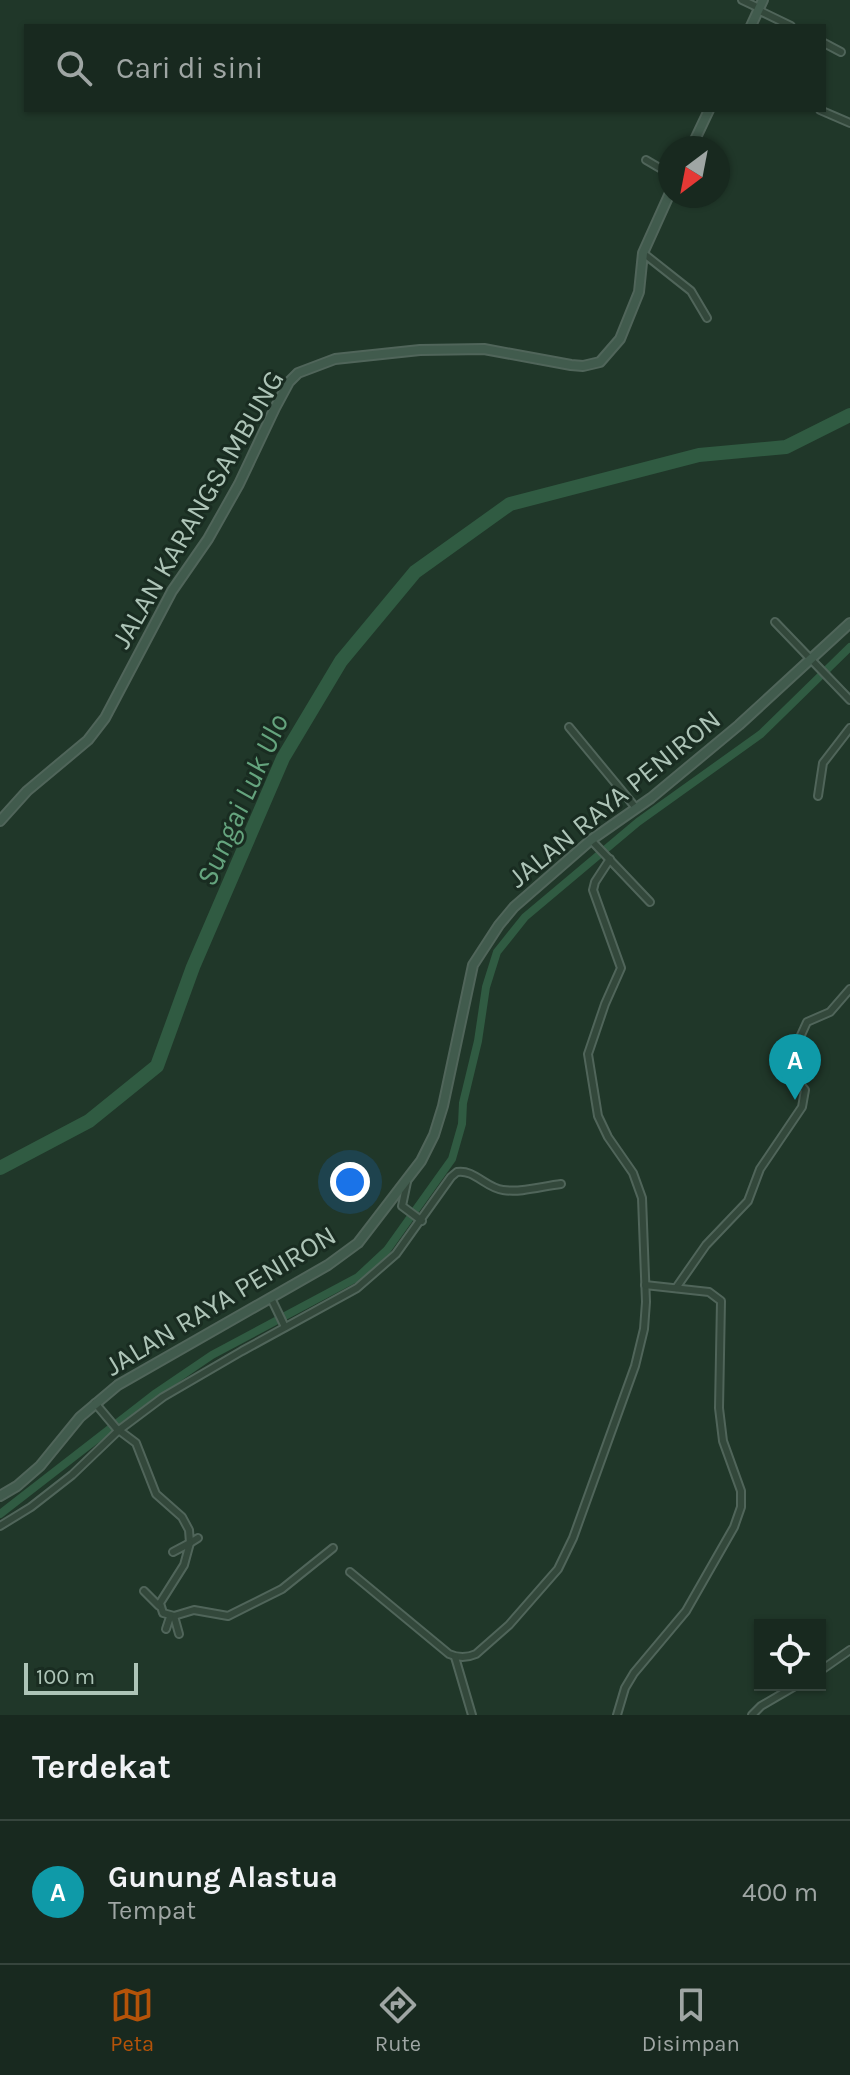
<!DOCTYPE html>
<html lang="id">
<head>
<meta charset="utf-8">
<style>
	body { margin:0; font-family:Karla,sans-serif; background:#25352c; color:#f1f3f6 }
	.controls { position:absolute; right:24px; bottom:24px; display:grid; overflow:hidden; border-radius:0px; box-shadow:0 2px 6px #0004 }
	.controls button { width:72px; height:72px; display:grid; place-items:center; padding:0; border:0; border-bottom:2px solid #36453d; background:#18291f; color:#f1f3f6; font:40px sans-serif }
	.compass { position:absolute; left:658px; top:136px; width:72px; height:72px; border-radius:50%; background:#18291f; box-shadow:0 2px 6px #0004; rotate:212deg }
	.scale { position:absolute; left:24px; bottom:20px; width:114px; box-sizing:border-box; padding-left:8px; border:4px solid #adc4b7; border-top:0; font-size:22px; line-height:28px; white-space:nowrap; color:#adc4b7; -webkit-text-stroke:6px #192c21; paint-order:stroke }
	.you { position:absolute; left:350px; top:1182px; width:28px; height:28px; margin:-20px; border:6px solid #fff; border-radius:50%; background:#1a73e8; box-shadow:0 0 0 12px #1a73e833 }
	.badge { display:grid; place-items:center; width:52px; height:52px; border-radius:50%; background:#b45309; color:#fff; font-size:26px; font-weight:700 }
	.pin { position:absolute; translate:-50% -66px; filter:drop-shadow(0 2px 4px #0008) }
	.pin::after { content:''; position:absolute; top:42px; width:28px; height:24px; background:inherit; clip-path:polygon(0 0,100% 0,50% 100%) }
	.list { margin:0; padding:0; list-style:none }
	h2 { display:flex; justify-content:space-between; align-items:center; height:104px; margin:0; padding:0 32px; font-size:34px }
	h2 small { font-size:26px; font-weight:400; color:#9fa6a4 }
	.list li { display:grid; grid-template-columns:52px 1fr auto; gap:24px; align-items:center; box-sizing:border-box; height:144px; padding:0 32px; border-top:2px solid #36453d }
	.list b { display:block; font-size:30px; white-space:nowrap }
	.list p { margin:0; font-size:26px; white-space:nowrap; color:#9fa6a4 }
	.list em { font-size:26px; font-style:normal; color:#9fa6a4 }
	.icon { flex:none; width:44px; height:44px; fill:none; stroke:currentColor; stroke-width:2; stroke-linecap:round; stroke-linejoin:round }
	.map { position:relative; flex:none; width:850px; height:1715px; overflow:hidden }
	.search { position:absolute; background:#18291f; box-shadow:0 2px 6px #0004; left:24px; right:24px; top:24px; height:88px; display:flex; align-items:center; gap:20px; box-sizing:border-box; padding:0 28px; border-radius:0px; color:#9fa6a4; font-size:30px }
	.sheet { height:248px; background:#18291f }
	nav { display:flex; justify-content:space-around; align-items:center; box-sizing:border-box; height:112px; border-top:2px solid #36453d; background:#18291f; font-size:22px; color:#9fa6a4 }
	nav a { display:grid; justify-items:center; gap:4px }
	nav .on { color:#b45309 }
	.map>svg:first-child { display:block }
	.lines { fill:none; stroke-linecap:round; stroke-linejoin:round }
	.canal { stroke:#305b42; stroke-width:8 }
	.river { stroke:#305b42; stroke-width:14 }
	.minor-casing { stroke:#50655a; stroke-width:10 }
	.secondary-casing { stroke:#50655a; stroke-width:12 }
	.minor { stroke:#33483b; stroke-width:6 }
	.secondary { stroke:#415b4d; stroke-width:8 }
	.labels { text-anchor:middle; stroke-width:6; stroke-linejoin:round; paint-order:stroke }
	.street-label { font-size:28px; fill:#adc4b7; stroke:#192c21 }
	.water-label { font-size:30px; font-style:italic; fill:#65a47e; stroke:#192c21 }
</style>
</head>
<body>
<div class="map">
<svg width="850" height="1715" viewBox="0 0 850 1715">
	<rect width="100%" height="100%" fill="#203729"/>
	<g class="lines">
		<polyline class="canal" points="0,1514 156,1393 212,1355 358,1277 387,1250 452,1159 462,1124 463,1103 478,1041 486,987 497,952 525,917 638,822 761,734 850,647"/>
		<polyline class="river" points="0,1168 89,1121 157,1066 193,967 283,758 341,661 415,572 510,504 699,455 786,447 850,415"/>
		<defs>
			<g id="minor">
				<polyline points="742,0 759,8"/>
				<polyline points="758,10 791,26"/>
				<polyline points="824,43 841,52"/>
				<polyline points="820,110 850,123"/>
				<polyline points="646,160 670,174"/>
				<polyline points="643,253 691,291 707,318"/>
				<polyline points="775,622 850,700"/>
				<polyline points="569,727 636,808"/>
				<polyline points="818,796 823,763 850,728"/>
				<polyline points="591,840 650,902"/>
				<polyline points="407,1182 402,1206 422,1221"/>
				<polyline points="676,1288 706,1245 748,1201 760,1169 802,1107 805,1090 789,1071 791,1057 807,1022 830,1012 850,989"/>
				<polyline points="271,1298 285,1327"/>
				<polyline points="95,1403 116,1428 136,1443 156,1494 182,1517 189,1530 190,1543 198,1538"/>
				<path d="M0,1526L31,1507L72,1475L119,1430L163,1397L242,1351L357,1288L396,1254L451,1177L457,1172C474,1169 486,1188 503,1190C521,1193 543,1186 561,1184"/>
				<polyline points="173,1552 190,1543 184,1565 160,1603 163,1613 174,1616 194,1610 228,1616 282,1589 333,1548"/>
				<path d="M350,1572L449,1654C458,1658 467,1658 476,1654L509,1625L558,1569L573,1538L635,1366L644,1329L646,1302L642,1198L633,1173L608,1137L598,1116L588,1054L605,1004L621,968L593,890L595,882L610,859"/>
				<polyline points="144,1591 159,1606"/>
				<polyline points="174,1616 179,1634"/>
				<polyline points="166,1629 170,1617"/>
				<polyline points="455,1657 472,1715"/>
				<polyline points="820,1671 850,1650"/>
				<polyline points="617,1715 625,1688 634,1673 686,1611 734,1527 741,1507 741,1491 723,1441 719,1408 721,1301 709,1292 645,1285"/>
				<polyline points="752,1715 761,1706 797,1685"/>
			</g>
			<g id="secondary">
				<polyline points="751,26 763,0"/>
				<polyline points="691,148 709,110"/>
				<polyline points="0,821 27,791 88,740 105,718 172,591 208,539 239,484 275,408 289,382 298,373 335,359 420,350 484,349 571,365 583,366 600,362 620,339 639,292 643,253 670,193"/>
				<polyline points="0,1496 17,1486 40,1466 80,1417 118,1385 328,1265 358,1243 421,1161 434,1135 443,1106 473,965 499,925 514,907 591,840 651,798 739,725 850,623"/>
			</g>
		</defs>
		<use href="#minor" class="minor-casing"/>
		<use href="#secondary" class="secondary-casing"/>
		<use href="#minor" class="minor"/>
		<use href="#secondary" class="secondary"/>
	</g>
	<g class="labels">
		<g class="street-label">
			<text transform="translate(197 509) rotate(-60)" y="10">JALAN KARANGSAMBUNG</text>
			<text transform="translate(614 798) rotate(-39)" y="10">JALAN RAYA PENIRON</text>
			<text transform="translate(220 1300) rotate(-31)" y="10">JALAN RAYA PENIRON</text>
		</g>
		<g class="water-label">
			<text transform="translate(242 800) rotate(-66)" y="10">Sungai Luk Ulo</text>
		</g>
	</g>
</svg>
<div class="controls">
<button><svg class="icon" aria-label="locate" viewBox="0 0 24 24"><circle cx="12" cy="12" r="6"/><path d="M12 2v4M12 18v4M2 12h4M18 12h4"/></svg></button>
</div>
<svg class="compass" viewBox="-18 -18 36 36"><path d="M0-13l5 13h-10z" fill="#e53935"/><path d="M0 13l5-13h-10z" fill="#9fa6a4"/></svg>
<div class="scale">100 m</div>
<div class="you"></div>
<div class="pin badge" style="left:795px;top:1100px;background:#0f9aa8">A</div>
<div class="search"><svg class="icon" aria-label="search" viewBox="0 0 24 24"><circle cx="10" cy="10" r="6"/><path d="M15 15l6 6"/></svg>Cari di sini</div>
</div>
<section class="sheet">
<h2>Terdekat<small></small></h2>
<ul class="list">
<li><span class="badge" style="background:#0f9aa8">A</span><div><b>Gunung Alastua</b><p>Tempat</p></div><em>400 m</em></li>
</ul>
</section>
<nav>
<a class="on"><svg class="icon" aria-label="map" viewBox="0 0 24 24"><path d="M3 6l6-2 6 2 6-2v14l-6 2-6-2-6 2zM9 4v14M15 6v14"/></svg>Peta</a>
<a><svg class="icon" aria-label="directions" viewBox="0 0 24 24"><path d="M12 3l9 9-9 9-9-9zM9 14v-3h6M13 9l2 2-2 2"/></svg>Rute</a>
<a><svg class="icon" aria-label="saved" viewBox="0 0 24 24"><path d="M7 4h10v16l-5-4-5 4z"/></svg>Disimpan</a>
</nav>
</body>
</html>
